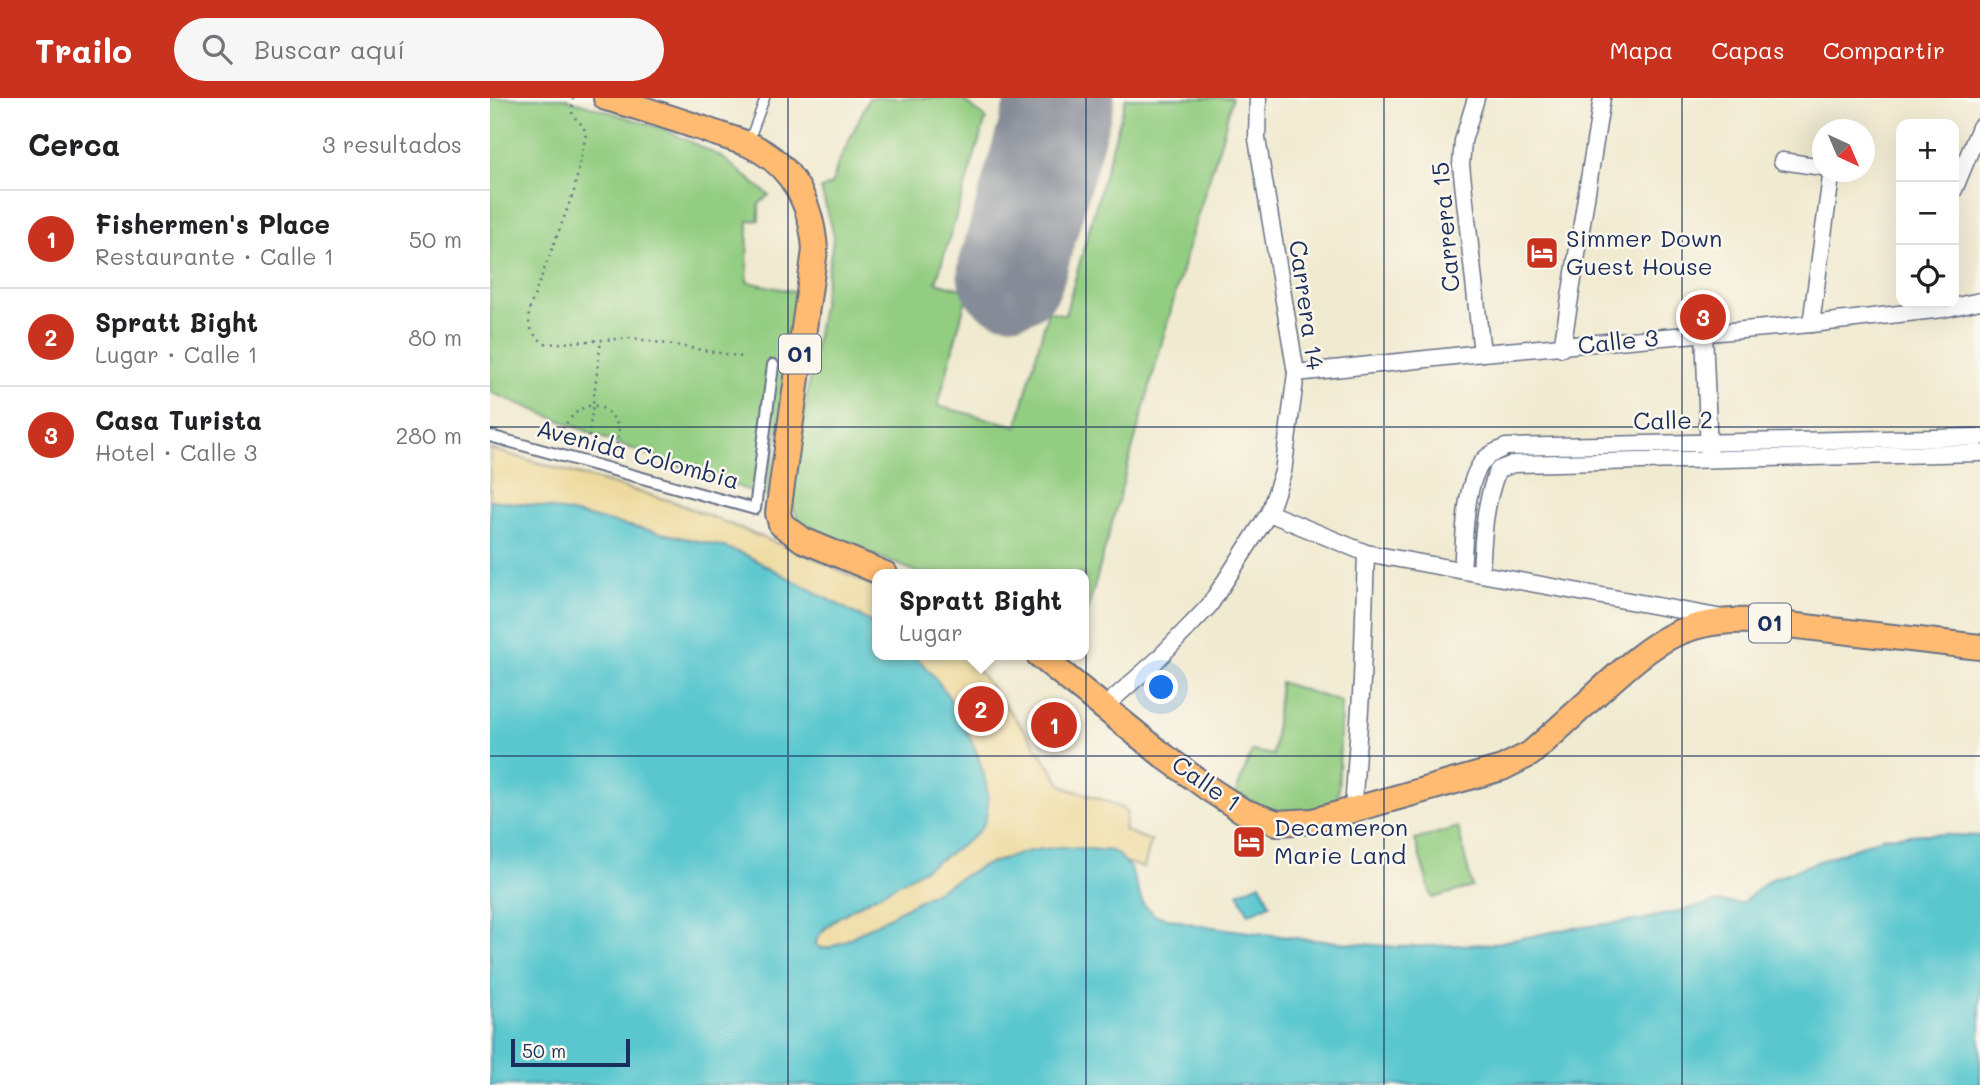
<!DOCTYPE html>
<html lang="es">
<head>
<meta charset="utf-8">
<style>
	body { margin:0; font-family:Mali,sans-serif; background:#f6f6f6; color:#202124 }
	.controls { position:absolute; right:21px; top:21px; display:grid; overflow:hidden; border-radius:14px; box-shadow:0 7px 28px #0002 }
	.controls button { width:63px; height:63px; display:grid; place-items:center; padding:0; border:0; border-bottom:2px solid #e0e0e0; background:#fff; color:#202124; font:35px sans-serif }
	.compass { position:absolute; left:1322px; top:21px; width:63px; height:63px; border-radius:50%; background:#fff; box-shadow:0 7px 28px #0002; rotate:136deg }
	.scale { position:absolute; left:21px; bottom:18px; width:119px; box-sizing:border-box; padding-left:7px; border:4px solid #1b2f5e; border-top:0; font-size:19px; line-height:24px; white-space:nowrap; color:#1b2f5e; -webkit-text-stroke:5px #fbf7ec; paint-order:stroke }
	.you { position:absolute; left:672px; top:590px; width:24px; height:24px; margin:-18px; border:5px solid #fff; border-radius:50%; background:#1a73e8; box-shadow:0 0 0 10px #1a73e833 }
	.badge { display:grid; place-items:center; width:46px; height:46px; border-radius:50%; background:#c8321e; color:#fff; font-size:23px; font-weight:700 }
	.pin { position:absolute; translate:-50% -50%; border:4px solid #fff; box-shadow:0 2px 7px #0006 }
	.popup { position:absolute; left:382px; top:471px; width:217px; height:91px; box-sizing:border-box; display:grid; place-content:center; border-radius:14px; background:#fff; filter:drop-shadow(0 2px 5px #0005); font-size:23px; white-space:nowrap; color:#757577 }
	.popup b { font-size:26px; color:#202124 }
	.popup::after { content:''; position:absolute; left:50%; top:100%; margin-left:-14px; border:14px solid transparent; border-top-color:#fff }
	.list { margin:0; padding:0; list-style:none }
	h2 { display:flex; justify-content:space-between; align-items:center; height:91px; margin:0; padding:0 28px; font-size:30px }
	h2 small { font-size:23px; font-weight:400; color:#757577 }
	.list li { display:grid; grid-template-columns:46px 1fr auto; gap:21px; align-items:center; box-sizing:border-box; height:98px; padding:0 28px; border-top:2px solid #e0e0e0 }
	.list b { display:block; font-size:26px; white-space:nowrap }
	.list p { margin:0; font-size:23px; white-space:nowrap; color:#757577 }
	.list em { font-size:23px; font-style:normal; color:#757577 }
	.icon { flex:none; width:38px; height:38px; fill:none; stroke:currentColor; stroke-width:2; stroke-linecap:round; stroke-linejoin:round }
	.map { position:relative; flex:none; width:1490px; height:987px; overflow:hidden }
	header { display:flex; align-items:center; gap:42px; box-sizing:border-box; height:98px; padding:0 35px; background:#c8321e; color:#fff }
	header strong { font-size:33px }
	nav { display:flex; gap:38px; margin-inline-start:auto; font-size:24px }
	.search { width:490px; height:63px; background:#f6f6f6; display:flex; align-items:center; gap:18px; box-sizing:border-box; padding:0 24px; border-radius:38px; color:#757577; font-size:26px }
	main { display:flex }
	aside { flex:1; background:#fff }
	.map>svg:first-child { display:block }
	.green { fill:#93cd81; stroke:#577e70; stroke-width:2 }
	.sand { fill:#eeda9e; stroke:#84847e; stroke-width:2 }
	.water { fill:#5ac7cf; stroke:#3a7b96; stroke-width:2 }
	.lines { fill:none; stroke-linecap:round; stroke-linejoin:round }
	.taxiway { stroke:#868c97; stroke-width:42 }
	.runway { stroke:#868c97; stroke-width:107 }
	.service-casing { stroke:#667086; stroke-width:11 }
	.pedestrian-casing { stroke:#667086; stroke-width:14 }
	.minor-casing { stroke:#667086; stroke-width:19 }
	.trunk-casing { stroke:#667086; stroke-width:28 }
	.path { stroke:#667086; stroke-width:2.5; stroke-dasharray:2 5; stroke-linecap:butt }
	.service { stroke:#fff; stroke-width:8 }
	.pedestrian { stroke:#fff; stroke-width:10 }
	.minor { stroke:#fff; stroke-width:16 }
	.trunk { stroke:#ffbb71; stroke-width:24 }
	.grid { fill:none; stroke:#1b2f5e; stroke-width:2; stroke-opacity:0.55 }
	.labels { text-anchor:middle; stroke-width:5; stroke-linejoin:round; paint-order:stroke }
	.shield { fill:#fbf7ec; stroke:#5e6b89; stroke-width:2 }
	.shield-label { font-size:23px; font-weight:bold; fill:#1b2f5e }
	.street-label { font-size:24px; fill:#1b2f5e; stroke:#fbf7ec }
	.poi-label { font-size:24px; fill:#1b2f5e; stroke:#fbf7ec; text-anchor:start }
</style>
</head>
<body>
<header>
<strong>Trailo</strong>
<div class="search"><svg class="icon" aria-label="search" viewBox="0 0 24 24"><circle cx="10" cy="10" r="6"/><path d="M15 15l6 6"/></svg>Buscar aquí</div>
<nav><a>Mapa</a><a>Capas</a><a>Compartir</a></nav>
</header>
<main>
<aside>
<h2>Cerca<small>3 resultados</small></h2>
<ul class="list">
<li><span class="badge">1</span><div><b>Fishermen's Place</b><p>Restaurante · Calle 1</p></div><em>50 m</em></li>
<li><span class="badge">2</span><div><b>Spratt Bight</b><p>Lugar · Calle 1</p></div><em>80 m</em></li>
<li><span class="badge">3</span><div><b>Casa Turista</b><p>Hotel · Calle 3</p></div><em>280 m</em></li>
</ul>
</aside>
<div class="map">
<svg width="1490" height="987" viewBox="0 0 1490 987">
	<rect width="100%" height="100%" fill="#fbf7ec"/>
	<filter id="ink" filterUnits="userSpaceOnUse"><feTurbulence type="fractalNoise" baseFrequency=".0143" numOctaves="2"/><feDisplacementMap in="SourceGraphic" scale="14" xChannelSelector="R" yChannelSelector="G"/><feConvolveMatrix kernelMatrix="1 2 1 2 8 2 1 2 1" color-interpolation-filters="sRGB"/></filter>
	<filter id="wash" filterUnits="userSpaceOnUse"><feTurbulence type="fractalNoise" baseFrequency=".00686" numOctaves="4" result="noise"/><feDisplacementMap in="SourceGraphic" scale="28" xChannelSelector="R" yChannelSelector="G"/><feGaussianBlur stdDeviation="1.57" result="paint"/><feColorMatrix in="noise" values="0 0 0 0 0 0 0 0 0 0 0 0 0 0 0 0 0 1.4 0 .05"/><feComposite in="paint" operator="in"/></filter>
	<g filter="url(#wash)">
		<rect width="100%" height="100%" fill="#f0ead0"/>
		<g class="green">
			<polygon points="0,0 74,0 174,31 232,59 279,97 269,106 269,122 258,123 257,184 311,195 277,399 126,345 0,294"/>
			<polygon points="379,0 470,0 496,20 446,184 478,193 448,308 527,328 558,213 575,217 636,0 742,0 732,40 703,132 594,526 594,476 432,476 331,436 308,420 302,406 304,373 344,137 331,91 340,87 344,81 347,68"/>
			<polygon points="790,584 851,604 848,708 790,716 745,697 762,653 783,657"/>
			<polygon points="968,729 982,789 942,800 925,742"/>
		</g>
		<g class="sand">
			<polygon points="0,351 184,404 324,460 388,491 388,528 258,459 234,449 49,408 0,402"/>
			<polygon points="423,557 476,557 542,642 571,686 579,691 616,703 637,713 634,732 661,743 654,770 636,764 622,753 571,749 539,753 492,768 353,844 339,850 326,849 327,839 346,821 460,755 488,657 472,622 451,588"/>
		</g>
		<g class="water">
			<path d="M0,402L49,408L234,449L258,458L388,528V557H423C452,581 470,616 484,650C494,671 504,705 493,727C482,749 390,795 364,810C349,819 331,828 325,845L330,851L339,850L353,844L492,768L539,753L571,749L622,753L630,758L640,770L653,806L665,817L707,827L813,841L907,849L1001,846L1082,830L1151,822L1227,804L1252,805L1279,782L1394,739L1433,736L1490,738V987H0Z"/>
			<polygon points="770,785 780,806 759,816 748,795"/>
		</g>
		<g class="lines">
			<polyline class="taxiway" points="565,0 566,15"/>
			<polyline class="runway" points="521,175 571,0"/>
		</g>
	</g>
	<g filter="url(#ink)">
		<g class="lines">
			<defs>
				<polyline id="service" points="259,43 275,0"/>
				<polyline id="pedestrian" points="0,338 265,411 283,267"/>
				<g id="minor">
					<polyline points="986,0 973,43 971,67 992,255"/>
					<polyline points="1292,63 1332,69"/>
					<polyline points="1464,92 1490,29"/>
					<polyline points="1321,226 1341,79 1339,74"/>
					<polyline points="1214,235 1219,355"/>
					<polyline points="1072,250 1112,0"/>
					<polyline points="806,275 992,255 1321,226 1453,211 1490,203"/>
					<polyline points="779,415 876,455 1233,520"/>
					<path d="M972,472C975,442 973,381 996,360C1001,355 1010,352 1016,349L1490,339"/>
					<path d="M991,475C993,440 994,405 1008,372L1023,366L1490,355"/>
					<polyline points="614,609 666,563 719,508 779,415 793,374 806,275 767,41 768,0"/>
					<polyline points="863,712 872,582 876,455"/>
				</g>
				<g id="trunk">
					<path d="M116,0C149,9 181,20 214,31C229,37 246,41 260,47C303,67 322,107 325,152L288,415L291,426L313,442L395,476"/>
					<path d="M549,557L674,658L719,691L753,713L787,725L823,723L1012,670L1040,656C1064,635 1088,613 1112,591C1163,545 1192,520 1263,523L1490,549"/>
				</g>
			</defs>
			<use href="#service" class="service-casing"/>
			<use href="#pedestrian" class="pedestrian-casing"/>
			<use href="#minor" class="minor-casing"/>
			<use href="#trunk" class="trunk-casing"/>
			<g class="path">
				<path d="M83,0L82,17L93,28L96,36L84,93L40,209C36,226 41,238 57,246L142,240L253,259"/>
				<path d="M65,343C75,325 96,292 120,316C125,321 129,328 129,336C128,343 125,351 124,358"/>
				<polyline points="97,353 111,242"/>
			</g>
			<use href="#service" class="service"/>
			<use href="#pedestrian" class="pedestrian"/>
			<use href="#minor" class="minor"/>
			<use href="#trunk" class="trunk"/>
		</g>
	</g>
	<path class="grid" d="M298,0V987M596,0V987M894,0V987M1192,0V987M0,329H1490M0,658H1490"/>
	<defs>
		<symbol id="hotel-square" viewBox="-11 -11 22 22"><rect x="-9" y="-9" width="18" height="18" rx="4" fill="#c8321e" stroke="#fbf7ec"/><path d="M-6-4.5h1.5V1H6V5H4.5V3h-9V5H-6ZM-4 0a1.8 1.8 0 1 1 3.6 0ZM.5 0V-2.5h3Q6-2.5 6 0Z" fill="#fff"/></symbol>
	</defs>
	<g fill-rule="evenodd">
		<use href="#hotel-square" x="1033" y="136" width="38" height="38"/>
		<use href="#hotel-square" x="740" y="725" width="38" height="38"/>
	</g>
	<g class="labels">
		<g class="shield">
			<rect x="289" y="236.5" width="42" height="39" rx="5"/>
			<rect x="1259" y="505.5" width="42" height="39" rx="5"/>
		</g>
		<g class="shield-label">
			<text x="310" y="264">01</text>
			<text x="1280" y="533">01</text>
		</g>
		<g class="street-label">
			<text transform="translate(956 129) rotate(-95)" y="8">Carrera 15</text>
			<text transform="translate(816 207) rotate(82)" y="8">Carrera 14</text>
			<text transform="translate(1128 244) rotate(-6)" y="8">Calle 3</text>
			<text transform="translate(1183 323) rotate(-1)" y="8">Calle 2</text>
			<text transform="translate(148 357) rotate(15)" y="8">Avenida Colombia</text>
			<text transform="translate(716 686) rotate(35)" y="8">Calle 1</text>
		</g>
		<g class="poi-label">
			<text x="1076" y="149">Simmer Down<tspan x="1076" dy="28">Guest House</tspan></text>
			<text x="784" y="738">Decameron<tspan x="784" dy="28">Marie Land</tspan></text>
		</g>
	</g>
</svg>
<div class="controls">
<button>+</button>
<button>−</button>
<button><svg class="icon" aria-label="locate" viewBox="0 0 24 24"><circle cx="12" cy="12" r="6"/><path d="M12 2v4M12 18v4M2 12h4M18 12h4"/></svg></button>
</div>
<svg class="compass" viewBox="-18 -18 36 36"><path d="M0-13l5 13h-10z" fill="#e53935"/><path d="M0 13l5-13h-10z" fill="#757577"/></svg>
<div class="scale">50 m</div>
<div class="you"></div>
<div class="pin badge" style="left:564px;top:627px">1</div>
<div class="pin badge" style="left:491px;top:611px">2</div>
<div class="popup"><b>Spratt Bight</b>Lugar</div>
<div class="pin badge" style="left:1213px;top:219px">3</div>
</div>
</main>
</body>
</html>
